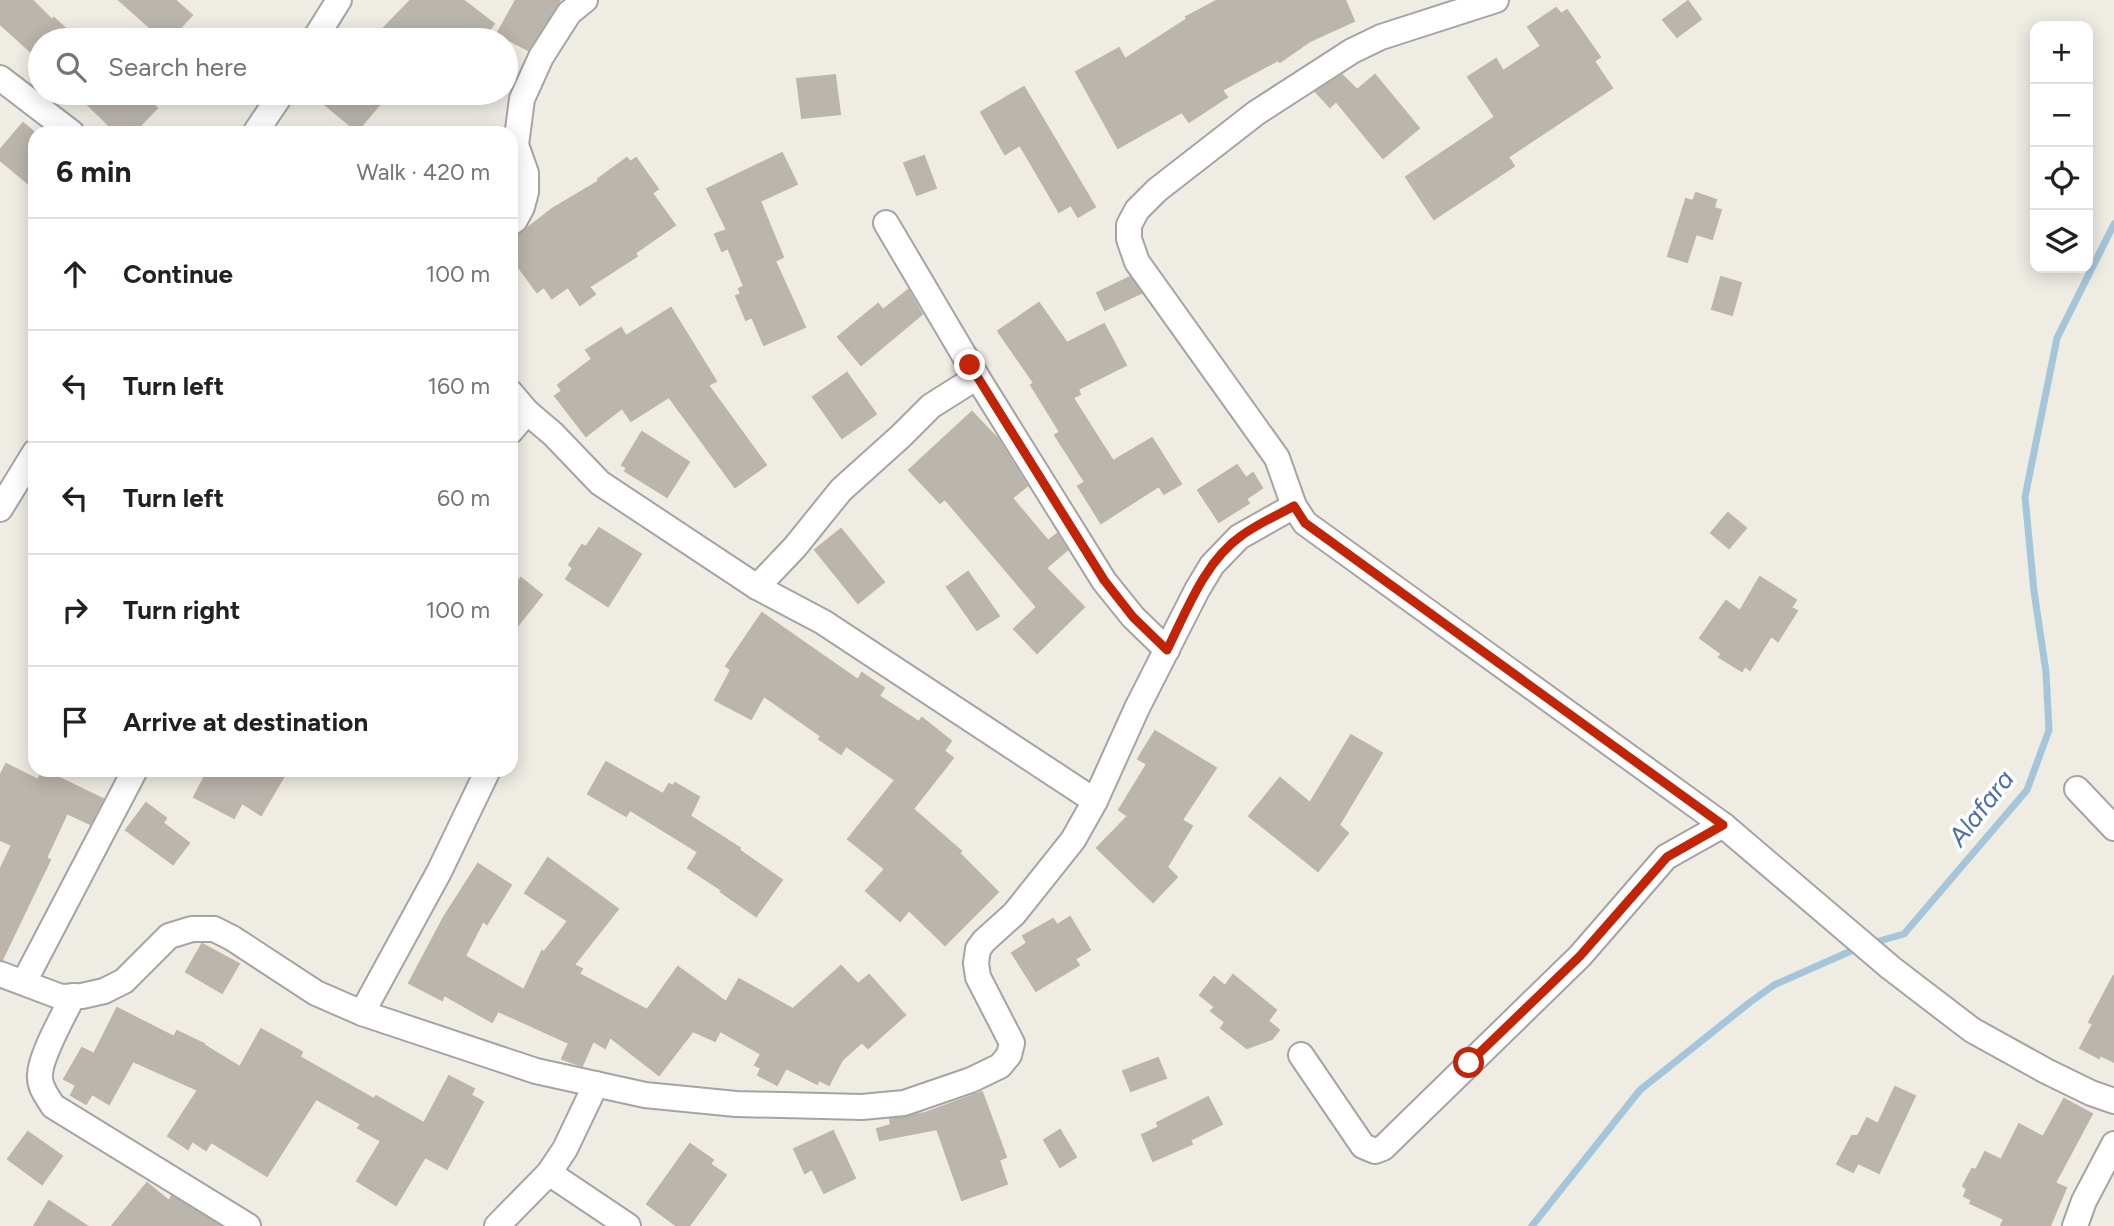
<!DOCTYPE html>
<html lang="en">
<head>
<meta charset="utf-8">
<style>
	body { margin:0; font-family:Figtree,sans-serif; background:#f6f6f6; color:#202124 }
	.controls { position:absolute; right:21px; top:21px; display:grid; overflow:hidden; border-radius:14px; box-shadow:0 4px 18px #0003 }
	.controls button { width:63px; height:63px; display:grid; place-items:center; padding:0; border:0; border-bottom:2px solid #e0e0e0; background:#fff; color:#202124; font:35px sans-serif }
	.stop { position:absolute; width:21px; height:21px; margin:-16px; border:5px solid #c22408; border-radius:50%; background:#fff }
	.stop.end { background:#c22408; border-color:#fff; box-shadow:0 2px 7px #0008 }
	.list { margin:0; padding:0; list-style:none }
	h2 { display:flex; justify-content:space-between; align-items:center; height:91px; margin:0; padding:0 28px; font-size:30px }
	h2 small { font-size:23px; font-weight:400; color:#757577 }
	.list li { display:grid; grid-template-columns:46px 1fr auto; gap:21px; align-items:center; box-sizing:border-box; height:112px; padding:0 28px; border-top:2px solid #e0e0e0 }
	.list b { display:block; font-size:26px; white-space:nowrap }
	.list em { font-size:23px; font-style:normal; color:#757577 }
	.icon { flex:none; width:38px; height:38px; fill:none; stroke:currentColor; stroke-width:2; stroke-linecap:round; stroke-linejoin:round }
	.map { position:relative; flex:none; width:2114px; height:1226px; overflow:hidden }
	.search { position:absolute; background:#fff; box-shadow:0 4px 18px #0003; left:28px; top:28px; width:490px; height:77px; display:flex; align-items:center; gap:18px; box-sizing:border-box; padding:0 24px; border-radius:38px; color:#757577; font-size:26px }
	.panel { position:absolute; background:#fff; box-shadow:0 4px 18px #0003; left:28px; top:126px; width:490px; height:651px; border-radius:21px }
	.map>svg:first-child { display:block }
	.lines { fill:none; stroke-linecap:round; stroke-linejoin:round }
	.stream { stroke:#a5c6da; stroke-width:7 }
	.building { fill:#bab5ad; stroke:#bfb5a6; stroke-width:2 }
	.minor-casing { stroke:#a4a4a4; stroke-width:28 }
	.minor { stroke:#fff; stroke-width:24 }
	.route { stroke:#c22408; stroke-width:9 }
	.labels { text-anchor:middle; stroke-width:7; stroke-linejoin:round; paint-order:stroke }
	.water-label { font-size:26px; font-style:italic; fill:#4e6ea9; stroke:#fff }
</style>
</head>
<body>
<div class="map">
<svg width="2114" height="1226" viewBox="0 0 2114 1226">
	<rect width="100%" height="100%" fill="#eeece3"/>
	<g class="lines">
		<g class="stream">
			<polyline points="1872,943 1904,934 2027,790 2049,730 2046,672 2034,591 2025,497 2057,338 2114,224"/>
			<polyline points="1532,1226 1640,1090 1749,1003 1774,985 1860,947"/>
		</g>
	</g>
	<g class="building">
		<polygon points="0,0 32,0 52,20 54,18 78,40 40,40 40,60 0,24"/>
		<polygon points="119,0 175,0 192,15 169,40 164,40"/>
		<polygon points="411,0 463,0 494,24 481,40 444,40 427,27 415,40 372,40"/>
		<polygon points="516,0 560,0 528,50 497,34"/>
		<polygon points="1218,0 1345,0 1354,21 1310,41 1280,62 1278,60 1222,90 1227,97 1189,122 1182,112 1118,148 1076,72 1119,48 1125,59 1187,19 1186,17"/>
		<polygon points="1688,1 1701,19 1677,37 1663,20"/>
		<polygon points="1556,8 1561,14 1567,10 1600,57 1594,61 1612,88 1508,157 1514,166 1434,219 1406,177 1495,117 1468,77 1496,59 1503,71 1541,46 1528,27"/>
		<polygon points="835,75 840,114 802,118 797,79"/>
		<polygon points="1342,75 1357,90 1375,75 1419,128 1383,158 1336,101 1330,107 1316,92"/>
		<polygon points="1024,87 1095,207 1078,217 1071,205 1059,212 1020,145 1005,154 981,112"/>
		<polygon points="98,93 141,93 157,108 133,133 117,133 87,104"/>
		<polygon points="332,93 389,93 357,131 323,103"/>
		<polygon points="23,123 35,133 35,189 0,160 0,150"/>
		<polygon points="782,153 797,184 760,201 783,257 775,261 805,327 764,345 752,317 746,320 736,296 741,294 739,289 744,286 728,248 722,251 715,234 727,230 707,189"/>
		<polygon points="924,156 936,188 917,195 904,163"/>
		<polygon points="627,158 630,162 636,158 658,189 652,193 675,225 635,253 637,256 589,287 595,294 580,305 568,287 552,298 544,287 537,292 517,265 520,263 511,252 511,241 552,209 599,181 598,179"/>
		<polygon points="1696,193 1716,200 1714,208 1721,210 1712,239 1696,234 1687,262 1668,256 1686,199 1693,201"/>
		<polygon points="1130,277 1141,293 1105,310 1097,293"/>
		<polygon points="1721,277 1741,283 1732,315 1712,309"/>
		<polygon points="908,290 922,314 861,365 838,337 878,304 883,310"/>
		<polygon points="1039,303 1067,343 1104,324 1126,365 1078,389 1080,394 1073,398 1113,461 1152,438 1181,484 1164,494 1159,486 1101,523 1078,486 1085,482 1055,435 1060,432 1031,385 1034,383 998,331"/>
		<polygon points="671,308 716,381 708,385 766,465 735,487 669,397 631,421 622,408 586,436 555,396 562,391 558,385 592,359 586,350 621,328 626,336"/>
		<polygon points="847,373 876,414 842,438 813,397"/>
		<polygon points="972,412 998,439 1027,486 1012,498 1048,541 1057,534 1067,550 1046,568 1084,607 1037,653 1014,629 1037,607 945,499 940,503 909,470"/>
		<polygon points="642,432 689,462 667,497 625,471 627,468 622,465"/>
		<polygon points="1237,465 1246,478 1253,473 1262,488 1246,499 1249,503 1219,522 1198,490"/>
		<polygon points="1728,513 1746,528 1729,548 1711,533"/>
		<polygon points="599,528 641,554 608,606 566,579 573,568 569,565 582,545 586,547"/>
		<polygon points="841,529 884,582 858,603 815,550"/>
		<polygon points="968,572 999,616 977,630 947,587"/>
		<polygon points="1760,577 1796,600 1791,608 1797,611 1778,641 1771,636 1750,670 1745,666 1742,671 1719,657 1722,654 1700,638 1726,601 1740,611"/>
		<polygon points="521,578 542,595 511,634 511,590"/>
		<polygon points="762,613 858,680 862,673 884,688 879,696 919,722 922,718 951,741 944,751 953,758 913,809 961,851 959,853 998,892 945,945 909,910 900,921 866,891 885,869 848,839 895,780 846,746 841,754 819,739 821,736 764,696 751,719 715,700 731,670 726,666"/>
		<polygon points="1155,731 1216,768 1182,820 1192,826 1167,867 1177,877 1153,902 1097,848 1128,816 1119,810 1147,764 1138,759"/>
		<polygon points="1351,735 1382,753 1339,825 1348,833 1318,871 1249,816 1280,778 1310,803"/>
		<polygon points="606,762 663,794 669,784 673,786 675,783 699,797 690,816 740,848 739,850 782,880 756,916 721,892 723,891 688,868 698,852 630,810 626,816 588,794"/>
		<polygon points="6,764 38,780 43,770 103,799 90,824 67,813 46,858 50,860 2,960 0,959 0,870 12,845 0,840 0,776"/>
		<polygon points="208,770 274,770 284,776 261,815 242,803 234,818 194,797"/>
		<polygon points="146,803 166,818 163,823 189,843 173,864 126,830"/>
		<polygon points="548,858 618,909 574,965 582,969 579,974 647,1010 678,967 726,1002 739,979 793,1009 841,966 858,984 869,975 905,1015 868,1048 862,1042 842,1060 829,1085 819,1080 817,1084 786,1068 777,1085 758,1075 761,1068 755,1065 761,1054 720,1031 715,1041 693,1031 659,1075 610,1037 605,1048 593,1041 582,1066 562,1059 569,1043 498,1011 492,1022 444,995 442,1000 409,983 444,917 478,864 511,885 487,924 483,921 465,956 524,990 542,951 544,952 568,921 525,893"/>
		<polygon points="1070,917 1090,950 1075,959 1079,965 1036,991 1012,953 1027,943 1023,936 1053,919 1057,925"/>
		<polygon points="202,944 239,964 222,993 186,972"/>
		<polygon points="1233,975 1276,1010 1268,1021 1279,1030 1272,1039 1247,1048 1221,1028 1225,1022 1211,1011 1215,1007 1200,995 1214,977 1225,986"/>
		<polygon points="2114,975 2114,1062 2100,1055 2099,1058 2080,1048 2093,1024 2089,1022"/>
		<polygon points="117,1008 174,1037 177,1031 204,1044 204,1045 240,1067 261,1029 302,1052 300,1057 374,1099 376,1096 424,1123 449,1076 474,1089 471,1095 483,1102 447,1169 425,1157 396,1205 357,1181 381,1141 358,1128 361,1124 316,1099 267,1176 211,1142 206,1150 192,1141 188,1149 168,1136 198,1090 133,1061 109,1104 92,1094 86,1104 71,1095 76,1085 64,1079 82,1048 94,1054"/>
		<polygon points="1158,1058 1166,1078 1131,1091 1123,1071"/>
		<polygon points="1895,1087 1915,1096 1879,1173 1858,1163 1853,1172 1837,1164 1852,1136 1858,1136 1867,1118 1878,1124"/>
		<polygon points="982,1092 1006,1157 999,1160 1007,1184 962,1200 937,1129 880,1140 877,1129 891,1125 890,1119 925,1113"/>
		<polygon points="1208,1097 1222,1124 1190,1140 1192,1144 1153,1161 1142,1135 1159,1127 1157,1123"/>
		<polygon points="2064,1099 2092,1114 2055,1183 2066,1188 2050,1226 2001,1226 2004,1219 1970,1203 1972,1200 1964,1196 1967,1189 1963,1186 1972,1169 1976,1170 1985,1152 2001,1160 2019,1124 2043,1137"/>
		<polygon points="1060,1130 1076,1157 1060,1167 1044,1140"/>
		<polygon points="833,1131 855,1178 824,1193 812,1169 805,1173 794,1149"/>
		<polygon points="28,1132 62,1156 42,1184 8,1159"/>
		<polygon points="690,1144 713,1160 710,1164 726,1175 689,1226 677,1226 647,1204"/>
		<polygon points="147,1183 169,1201 172,1196 220,1226 112,1226"/>
		<polygon points="49,1201 87,1226 34,1226"/>
	</g>
	<g class="lines">
		<defs>
			<g id="minor">
				<polyline points="1496,0 1381,37 1352,51 1256,113 1157,190 1137,210 1129,225 1129,239 1137,262 1277,458 1294,506 1305,523 1723,825 1891,968 1972,1030 2046,1071 2091,1093 2114,1101"/>
				<polyline points="314,40 339,0"/>
				<polyline points="0,78 72,133"/>
				<polyline points="255,133 282,93"/>
				<polyline points="511,223 515,220 522,207 526,192 526,173 516,145 522,99 541,57 569,13 585,0"/>
				<polyline points="886,223 977,377 1104,581 1133,617 1167,650"/>
				<polyline points="511,393 527,412 553,434 600,483 757,587 823,622 1095,801"/>
				<polyline points="511,431 527,412"/>
				<polyline points="0,509 35,452"/>
				<polyline points="757,587 795,547 841,490 901,436 931,406 977,377"/>
				<polyline points="2077,789 2114,828"/>
				<polyline points="0,974 61,997 82,996 104,991 124,981 169,936 192,929 214,929 232,938 316,993 362,1013 536,1071 645,1095 736,1104 862,1107 904,1103 971,1080 1000,1066 1009,1055 1012,1043 978,977 976,963 978,949 984,941 1014,914 1073,840 1095,801 1137,708 1197,590 1212,565 1239,537 1294,506"/>
				<polyline points="24,982 135,770"/>
				<path d="M73,996C64,1015 40,1056 40,1075C39,1087 47,1096 53,1106L248,1226"/>
				<polyline points="362,1013 439,872 488,770"/>
				<polyline points="1301,1055 1363,1146 1375,1151 1383,1148 1580,956 1666,857 1723,825"/>
				<polyline points="596,1084 565,1149 549,1173 628,1226"/>
				<polyline points="497,1226 549,1173"/>
				<polyline points="2075,1226 2084,1201 2114,1144"/>
			</g>
		</defs>
		<use href="#minor" class="minor-casing"/>
		<use href="#minor" class="minor"/>
	</g>
	<g class="lines">
		<path class="route" d="M970,365L1104,580L1133,617L1167,650C1186,612 1205,561 1241,536C1257,524 1276,516 1294,506L1305,523L1723,825L1667,857L1580,956L1469,1063"/>
	</g>
	<g class="labels">
		<g class="water-label">
			<text transform="translate(1981 808) rotate(-52)" y="9">Alafara</text>
		</g>
	</g>
</svg>
<div class="controls">
<button>+</button>
<button>−</button>
<button><svg class="icon" aria-label="locate" viewBox="0 0 24 24"><circle cx="12" cy="12" r="6"/><path d="M12 2v4M12 18v4M2 12h4M18 12h4"/></svg></button>
<button><svg class="icon" aria-label="layers" viewBox="0 0 24 24"><path d="M12 4l9 5-9 5-9-5zM3 14l9 5 9-5"/></svg></button>
</div>
<div class="stop" style="left:1469px;top:1063px"></div>
<div class="stop end" style="left:970px;top:365px"></div>
<div class="search"><svg class="icon" aria-label="search" viewBox="0 0 24 24"><circle cx="10" cy="10" r="6"/><path d="M15 15l6 6"/></svg>Search here</div>
<section class="panel">
<h2>6 min<small>Walk · 420 m</small></h2>
<ul class="list">
<li><svg class="icon" aria-label="ahead" viewBox="0 0 24 24"><path d="M12 20V5M6 11l6-6 6 6"/></svg><div><b>Continue</b></div><em>100 m</em></li>
<li><svg class="icon" aria-label="left" viewBox="0 0 24 24"><path d="M17 20v-9H6M10 6l-5 5 5 5"/></svg><div><b>Turn left</b></div><em>160 m</em></li>
<li><svg class="icon" aria-label="left" viewBox="0 0 24 24"><path d="M17 20v-9H6M10 6l-5 5 5 5"/></svg><div><b>Turn left</b></div><em>60 m</em></li>
<li><svg class="icon" aria-label="right" viewBox="0 0 24 24"><path d="M7 20v-9h11M14 6l5 5-5 5"/></svg><div><b>Turn right</b></div><em>100 m</em></li>
<li><svg class="icon" aria-label="arrive" viewBox="0 0 24 24"><path d="M6 21V4h12l-3 4 3 4H6"/></svg><div><b>Arrive at destination</b></div></li>
</ul>
</section>
</div>
</body>
</html>
